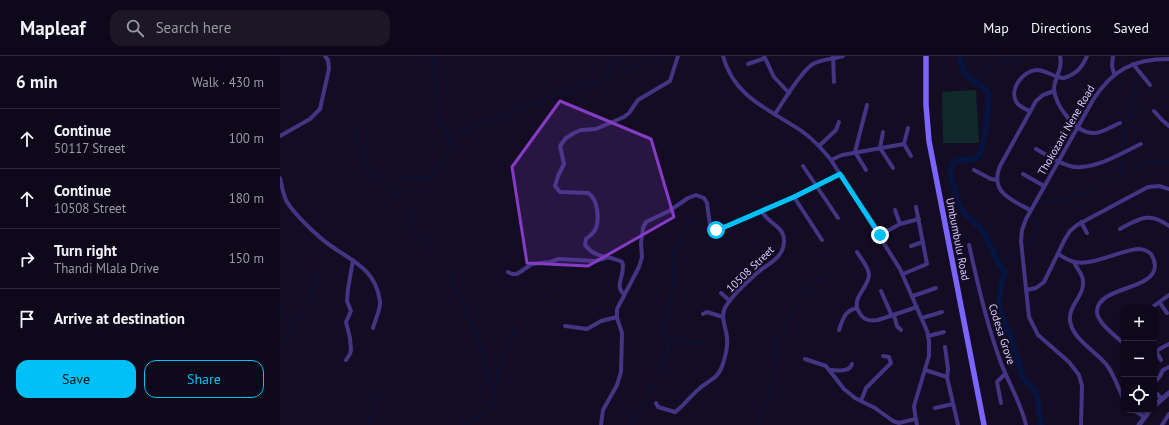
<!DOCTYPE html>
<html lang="en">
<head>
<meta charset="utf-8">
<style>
	body { margin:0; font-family:"PT Sans",sans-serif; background:#1c1727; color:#f1f3f6 }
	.controls { position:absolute; right:12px; bottom:12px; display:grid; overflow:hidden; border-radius:8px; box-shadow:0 1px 3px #0004 }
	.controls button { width:36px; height:36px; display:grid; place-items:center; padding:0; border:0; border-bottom:1px solid #2e2a39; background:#0e091a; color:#f1f3f6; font:20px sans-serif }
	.stop { position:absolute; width:12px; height:12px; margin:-9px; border:3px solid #00c0f8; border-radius:50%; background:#fff }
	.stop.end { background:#00c0f8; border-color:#fff; box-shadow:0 1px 4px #0008 }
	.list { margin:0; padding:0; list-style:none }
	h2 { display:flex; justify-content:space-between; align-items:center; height:52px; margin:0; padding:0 16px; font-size:17px }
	h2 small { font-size:13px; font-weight:400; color:#9b9aa2 }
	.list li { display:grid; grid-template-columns:26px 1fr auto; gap:12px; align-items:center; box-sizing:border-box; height:60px; padding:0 16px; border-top:1px solid #2e2a39 }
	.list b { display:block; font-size:15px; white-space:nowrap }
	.list p { margin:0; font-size:13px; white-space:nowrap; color:#9b9aa2 }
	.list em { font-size:13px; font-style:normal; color:#9b9aa2 }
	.actions { display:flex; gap:8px; padding:12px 16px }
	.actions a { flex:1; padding:9px 0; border:1px solid #00c0f8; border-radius:12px; text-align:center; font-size:14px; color:#00c0f8 }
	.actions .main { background:#00c0f8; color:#111 }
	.icon { flex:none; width:22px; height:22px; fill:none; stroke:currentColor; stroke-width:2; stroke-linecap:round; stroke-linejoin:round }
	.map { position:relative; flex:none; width:889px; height:369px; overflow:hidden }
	header { display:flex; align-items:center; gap:24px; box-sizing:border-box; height:56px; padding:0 20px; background:#0e091a; border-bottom:1px solid #2e2a39 }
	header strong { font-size:19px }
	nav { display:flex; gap:22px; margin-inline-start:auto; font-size:14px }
	.search { width:280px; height:36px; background:#1c1727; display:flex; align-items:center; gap:10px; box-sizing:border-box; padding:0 14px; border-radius:12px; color:#9b9aa2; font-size:15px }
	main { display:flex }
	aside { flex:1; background:#0e091a }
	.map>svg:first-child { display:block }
	.green { fill:#0f292c }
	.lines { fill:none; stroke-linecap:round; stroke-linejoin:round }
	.stream { stroke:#071440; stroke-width:1 }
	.river { stroke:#071440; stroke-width:6 }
	.minor { stroke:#423583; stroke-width:4 }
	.tertiary { stroke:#423583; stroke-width:5 }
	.secondary { stroke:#7b64ff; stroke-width:5.5 }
	.route { stroke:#00c0f8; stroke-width:5 }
	.marked { fill:#843cc5; fill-opacity:0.2; stroke:#843cc5; stroke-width:3; stroke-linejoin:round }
	.labels { text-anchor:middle; stroke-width:4; stroke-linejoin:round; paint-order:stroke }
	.street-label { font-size:11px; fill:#d9cdff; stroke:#130c22 }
</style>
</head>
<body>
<header>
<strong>Mapleaf</strong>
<div class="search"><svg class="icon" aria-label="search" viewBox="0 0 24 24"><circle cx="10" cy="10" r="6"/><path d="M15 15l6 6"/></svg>Search here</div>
<nav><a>Map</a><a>Directions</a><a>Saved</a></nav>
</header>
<main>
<aside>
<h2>6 min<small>Walk · 430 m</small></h2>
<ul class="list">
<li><svg class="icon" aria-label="ahead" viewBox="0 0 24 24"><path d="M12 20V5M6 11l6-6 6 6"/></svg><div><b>Continue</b><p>50117 Street</p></div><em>100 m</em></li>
<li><svg class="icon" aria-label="ahead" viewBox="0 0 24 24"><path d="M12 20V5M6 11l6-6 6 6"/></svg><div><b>Continue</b><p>10508 Street</p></div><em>180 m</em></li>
<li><svg class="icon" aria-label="right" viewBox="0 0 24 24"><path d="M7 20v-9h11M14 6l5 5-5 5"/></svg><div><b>Turn right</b><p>Thandi Mlala Drive</p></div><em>150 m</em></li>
<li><svg class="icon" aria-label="arrive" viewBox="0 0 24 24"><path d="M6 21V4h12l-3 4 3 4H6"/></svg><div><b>Arrive at destination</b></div></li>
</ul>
<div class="actions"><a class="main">Save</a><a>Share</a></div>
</aside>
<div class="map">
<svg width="889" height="369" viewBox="0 0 889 369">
	<rect width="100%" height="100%" fill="#130c22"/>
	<polygon class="green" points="696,34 699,87 663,87 662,36"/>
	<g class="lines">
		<g class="stream">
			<polyline points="153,0 161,66 172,92 151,123 122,120 117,140 129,149 133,173 169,215 201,289 214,337"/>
			<polyline points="326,22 333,0"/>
			<polyline points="692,25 711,10 745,0"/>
			<polyline points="847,65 889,29"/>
			<polyline points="75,73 83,99 86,99 86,109 116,139"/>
			<polyline points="167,81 282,37 315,26 385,0"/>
			<polyline points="841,93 858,20"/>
			<polyline points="841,119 843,99"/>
			<polyline points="756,148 792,141 799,136 809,138 815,131 860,109 871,106 889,106"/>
			<polyline points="746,193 759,174 755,163 753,162 752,158"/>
			<polyline points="717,205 738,200"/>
			<polyline points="0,251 13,270"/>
			<path d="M388,290C396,283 400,282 409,288L415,286H422L427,292"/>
			<polyline points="0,294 7,284 17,264 30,243 39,211"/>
			<polyline points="88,369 94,355 98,334"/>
			<polyline points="183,369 211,353 219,314 234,275 264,243 285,226"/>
			<polyline points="352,369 357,354 362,351 380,315 388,294 388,285 384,269 394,228 393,197 414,158"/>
			<polyline points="477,369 489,342 494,325 496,313 497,285 504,276 509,266 510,260 520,244 529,237 530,231 540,224 550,218"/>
		</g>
		<path class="river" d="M679,0C681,5 682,13 685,17C691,26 704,28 708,38C710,44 704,94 699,99C695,105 683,104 676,104L672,109L670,118L679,149L685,158L704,176L718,207L725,216L721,230L719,250L735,295L743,322L753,332L757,340L761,369"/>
		<g class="minor">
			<path d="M443,0C454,42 491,54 523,76C534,84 543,94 551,104L620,213L647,275L649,285V300L634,350L635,358L637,369"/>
			<polyline points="484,0 494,21 509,37"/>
			<polyline points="553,0 554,26"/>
			<path d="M780,0C783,14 774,22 774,33C775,49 796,78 814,77C822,77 832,70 840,67"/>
			<polyline points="833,0 832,10 834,18"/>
			<polyline points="468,8 485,2"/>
			<polyline points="853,8 870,29"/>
			<path d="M750,55C745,53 740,51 737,47C728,34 743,14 757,14C766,14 775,22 784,22C796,18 802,12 807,0"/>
			<polyline points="874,55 882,64 889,70"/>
			<path d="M495,58C503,46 521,15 533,8C542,3 554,3 563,0"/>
			<polyline points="603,76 600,92 613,112"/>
			<polyline points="0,80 30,63 40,53 49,13 48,4 45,0"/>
			<polyline points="624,88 628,72"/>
			<polyline points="624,88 631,100"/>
			<polyline points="539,90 556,74 559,66"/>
			<path d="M756,93C767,99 778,107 790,110C812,116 841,97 861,88"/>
			<polyline points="551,104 562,99 624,88"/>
			<polyline points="523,110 558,162"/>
			<polyline points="586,114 575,96 587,49"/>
			<polyline points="694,114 711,123 717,124"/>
			<polyline points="743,118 764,130"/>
			<path d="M0,122C2,130 3,139 7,146C15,159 38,181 51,190C74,206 95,213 100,245C101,253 95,264 93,272"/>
			<polyline points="514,141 542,184"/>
			<polyline points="615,154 620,168"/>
			<path d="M750,154C732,144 709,136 720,110L756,45L763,39L774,35"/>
			<polyline points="801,166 807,177"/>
			<path d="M840,173C859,163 869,155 889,170"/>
			<polyline points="600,179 620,168 639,163"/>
			<path d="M689,189C698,229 707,269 721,307C729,328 741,347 746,369"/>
			<polyline points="631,190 643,186"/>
			<path d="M577,196C581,203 589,211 589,219C588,234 568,243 581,259C585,265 592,265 598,264L637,251"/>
			<path d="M778,198C783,201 789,205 795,206C811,210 840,195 857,193C862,193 867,194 871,198C873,201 875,206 875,210C874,235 818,230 817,255C816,266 836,280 844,288"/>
			<path d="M794,206C796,212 803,218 803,225C805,241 785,251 791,269C796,285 815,295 826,308C834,318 838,332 844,344"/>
			<polyline points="228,216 232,218 237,218 252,208 270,206 279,203 315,205 326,202"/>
			<polyline points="623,218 647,208 636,151"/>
			<polyline points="746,234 756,232 764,226 785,183 790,175 797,169 868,131 879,130 889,133"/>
			<polyline points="601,235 612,260"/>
			<polyline points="441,237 450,245"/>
			<path d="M344,238C333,230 347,216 342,206C328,199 316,203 305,189L306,183C309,180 313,178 315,174C320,164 318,143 308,137L280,136L275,130L278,120L284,108L280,90L286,82L294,77L301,74L316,73L344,61L349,57L358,44L390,25L398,0"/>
			<polyline points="633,240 656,232"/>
			<polyline points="880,247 887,257"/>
			<polyline points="871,252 889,239"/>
			<polyline points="423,258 427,256 443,261"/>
			<polyline points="614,259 617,270 621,274"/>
			<polyline points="642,262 662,256"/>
			<polyline points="285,270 307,273 321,265 337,261"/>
			<path d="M559,274C563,263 564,255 577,252"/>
			<polyline points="648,280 664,276"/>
			<polyline points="665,291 668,313 667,321 678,369"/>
			<polyline points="876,295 881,304"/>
			<polyline points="874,296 889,288"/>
			<polyline points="525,303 546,310 564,333 575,342 595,352 613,365 619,367 635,363"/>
			<polyline points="66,304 70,298 71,294 70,282 66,266 71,255 67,245 68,233 73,204"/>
			<path d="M549,314C557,314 569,317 572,308"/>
			<polyline points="645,314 667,321"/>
			<polyline points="874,327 880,320 883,314 889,311"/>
			<polyline points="874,335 882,343"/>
			<polyline points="581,345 586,332 611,307 609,301 603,300"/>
			<path d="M376,347L378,351L395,356C404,350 410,340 419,333C424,328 431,325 436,320C443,314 448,292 447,283C447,273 439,260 446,250C452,240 468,225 477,217C485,210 500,203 503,192C509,169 487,169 482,155"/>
			<polyline points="721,347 717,326 725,318"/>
			<polyline points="655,352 673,348"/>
			<polyline points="853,354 865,361"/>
			<polyline points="321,369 323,354 337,329 341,316 342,277 337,262 337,253 359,211 362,201 361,187 363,172 366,166 389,155 408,142 416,139 424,142 427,147 430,169 433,173 438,174 503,146 560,118"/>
			<path d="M801,369L802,330L799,319L789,306L758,279L749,261L741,185L742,174L746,163L813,44C832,14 853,3 889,3"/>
			<polyline points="882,369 889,358"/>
		</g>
		<g class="tertiary">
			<polyline points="874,350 889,337"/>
			<polyline points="859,369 870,354"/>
		</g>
		<polyline class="secondary" points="646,0 646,49 649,85 704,369"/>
	</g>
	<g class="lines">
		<polyline class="route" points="436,174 440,173 514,141 560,118 600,179"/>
	</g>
	<path class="marked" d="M280,45L371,83L394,161L308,210L247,207L232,111Z"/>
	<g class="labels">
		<g class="street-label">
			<text transform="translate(786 74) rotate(-60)" y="4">Thokozani Nene Road</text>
			<text transform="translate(678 183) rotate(79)" y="4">Umbumbulu Road</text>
			<text transform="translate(470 213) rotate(-44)" y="4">10508 Street</text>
			<text transform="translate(722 278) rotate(72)" y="4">Codesa Grove</text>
		</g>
	</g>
</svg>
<div class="controls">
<button>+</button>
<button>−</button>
<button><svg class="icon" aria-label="locate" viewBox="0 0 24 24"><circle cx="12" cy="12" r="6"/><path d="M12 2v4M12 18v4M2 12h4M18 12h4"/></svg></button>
</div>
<div class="stop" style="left:436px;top:174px"></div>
<div class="stop end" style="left:600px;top:179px"></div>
</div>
</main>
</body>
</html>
